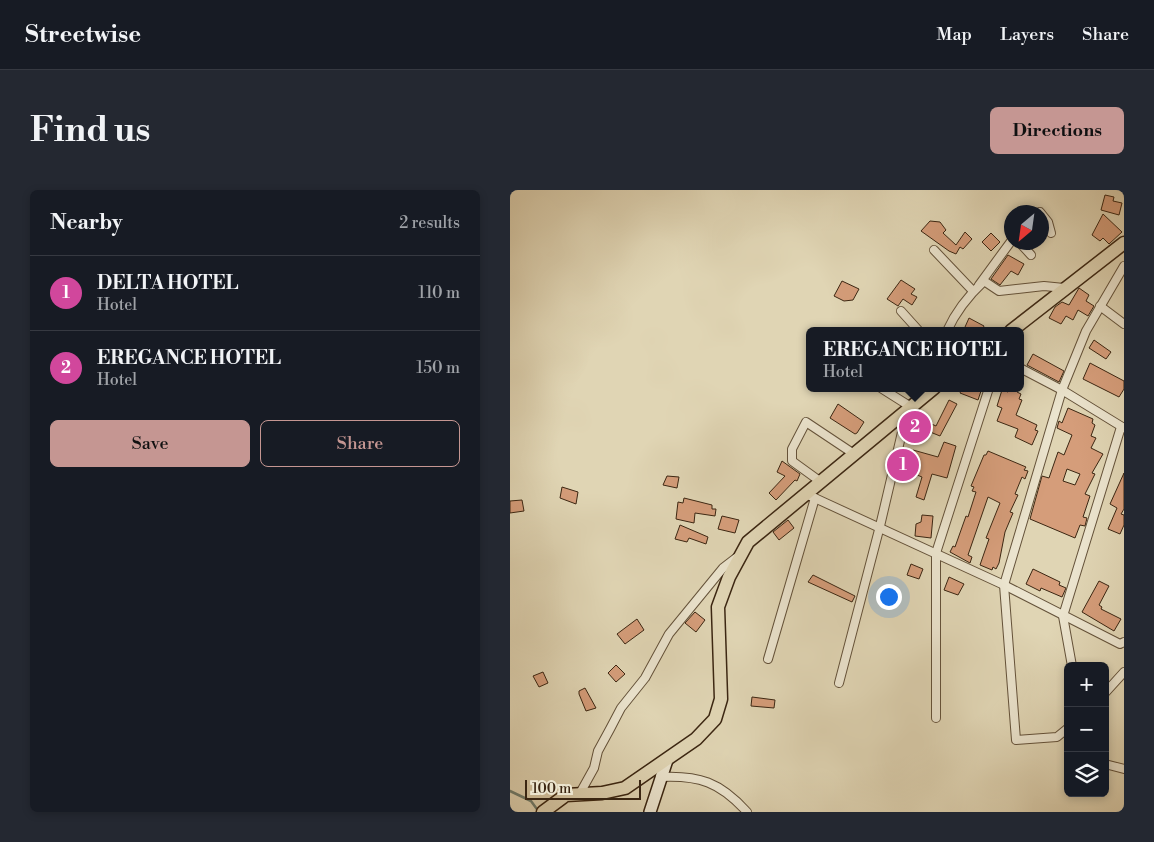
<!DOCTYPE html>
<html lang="en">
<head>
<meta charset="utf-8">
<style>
	body { margin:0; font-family:"Libre Bodoni",serif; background:#242831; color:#f1f3f6 }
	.controls { position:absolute; right:15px; bottom:15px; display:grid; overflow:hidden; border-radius:8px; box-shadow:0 2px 8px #0003 }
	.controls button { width:45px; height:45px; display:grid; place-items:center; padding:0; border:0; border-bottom:1px solid #363941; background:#171b24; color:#f1f3f6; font:25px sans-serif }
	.compass { position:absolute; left:494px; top:15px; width:45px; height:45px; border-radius:50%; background:#171b24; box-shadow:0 2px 8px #0003; rotate:209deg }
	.scale { position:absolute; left:15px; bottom:12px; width:116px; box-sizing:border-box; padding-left:5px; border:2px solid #3b2612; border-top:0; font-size:14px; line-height:18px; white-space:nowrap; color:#3b2612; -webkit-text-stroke:4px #ebe4ce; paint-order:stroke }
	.you { position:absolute; left:378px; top:406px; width:18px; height:18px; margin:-12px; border:4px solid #fff; border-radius:50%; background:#1a73e8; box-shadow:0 0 0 8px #1a73e833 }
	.badge { display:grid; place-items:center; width:32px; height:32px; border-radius:50%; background:#c59692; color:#fff; font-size:16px; font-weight:700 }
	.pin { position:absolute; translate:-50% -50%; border:2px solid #fff; box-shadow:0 1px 5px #0006 }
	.popup { position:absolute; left:296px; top:137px; width:218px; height:65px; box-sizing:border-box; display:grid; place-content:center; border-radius:8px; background:#171b24; filter:drop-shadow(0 1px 4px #0005); font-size:16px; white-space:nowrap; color:#9ea1a6 }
	.popup b { font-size:19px; color:#f1f3f6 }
	.popup::after { content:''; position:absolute; left:50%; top:100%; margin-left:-10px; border:10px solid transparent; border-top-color:#171b24 }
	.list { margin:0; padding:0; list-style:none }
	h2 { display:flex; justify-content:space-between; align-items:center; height:65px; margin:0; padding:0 20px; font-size:21px }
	h2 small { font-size:16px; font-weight:400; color:#9ea1a6 }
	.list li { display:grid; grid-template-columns:32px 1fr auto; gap:15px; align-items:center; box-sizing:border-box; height:75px; padding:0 20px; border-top:1px solid #363941 }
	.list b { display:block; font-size:19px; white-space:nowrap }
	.list p { margin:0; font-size:16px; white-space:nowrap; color:#9ea1a6 }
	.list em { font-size:16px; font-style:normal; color:#9ea1a6 }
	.actions { display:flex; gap:10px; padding:15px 20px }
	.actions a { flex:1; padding:11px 0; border:1px solid #c59692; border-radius:8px; text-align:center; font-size:18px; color:#c59692 }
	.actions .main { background:#c59692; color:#111 }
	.icon { flex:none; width:28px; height:28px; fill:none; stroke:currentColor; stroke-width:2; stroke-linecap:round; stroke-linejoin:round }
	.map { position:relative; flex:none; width:614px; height:622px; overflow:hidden; border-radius:8px }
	header { display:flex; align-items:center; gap:30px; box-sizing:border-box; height:70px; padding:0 25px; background:#171b24; border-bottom:1px solid #363941 }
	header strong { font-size:24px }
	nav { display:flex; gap:28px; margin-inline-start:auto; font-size:18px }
	.intro { display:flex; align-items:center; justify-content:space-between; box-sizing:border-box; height:120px; padding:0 30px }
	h1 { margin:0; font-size:35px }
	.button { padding:12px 22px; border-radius:8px; background:#c59692; color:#111; font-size:18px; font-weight:700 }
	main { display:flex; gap:30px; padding:0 30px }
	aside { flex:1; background:#171b24; border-radius:8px; box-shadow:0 2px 8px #0003 }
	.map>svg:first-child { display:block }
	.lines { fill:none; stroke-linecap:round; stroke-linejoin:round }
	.stream { stroke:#707e6e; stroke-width:2.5 }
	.building { fill:#d59d7a; stroke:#3b2612; fill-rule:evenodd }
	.street-casing { stroke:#64523a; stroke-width:10 }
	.secondary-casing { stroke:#3b2612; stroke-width:14 }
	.primary-casing { stroke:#3b2612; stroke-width:15 }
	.street { stroke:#ebe4ce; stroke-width:8 }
	.secondary { stroke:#ebe4ce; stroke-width:11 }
	.primary { stroke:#e0d5b4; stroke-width:12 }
</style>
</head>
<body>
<header>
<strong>Streetwise</strong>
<nav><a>Map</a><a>Layers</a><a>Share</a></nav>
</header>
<div class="intro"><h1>Find us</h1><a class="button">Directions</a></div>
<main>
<aside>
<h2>Nearby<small>2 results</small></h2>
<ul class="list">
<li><span class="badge" style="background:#d1479c">1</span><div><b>DELTA HOTEL</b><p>Hotel</p></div><em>110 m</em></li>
<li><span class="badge" style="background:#d1479c">2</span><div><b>EREGANCE HOTEL</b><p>Hotel</p></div><em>150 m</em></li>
</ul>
<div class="actions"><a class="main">Save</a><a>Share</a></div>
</aside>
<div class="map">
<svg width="614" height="622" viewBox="0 0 614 622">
	<rect width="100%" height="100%" fill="#e0d5b4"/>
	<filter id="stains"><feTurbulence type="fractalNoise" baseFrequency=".004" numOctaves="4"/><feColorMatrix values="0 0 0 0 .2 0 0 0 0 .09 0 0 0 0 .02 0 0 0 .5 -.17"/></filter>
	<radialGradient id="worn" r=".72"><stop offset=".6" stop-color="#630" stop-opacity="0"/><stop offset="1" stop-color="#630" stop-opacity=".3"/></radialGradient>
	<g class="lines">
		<polyline class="stream" points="0,601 21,611 29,622"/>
	</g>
	<g class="building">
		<polygon points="595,5 604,7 603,11 612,13 609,25 591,20"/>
		<polygon points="593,24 612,42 599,54 593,48 590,51 582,45"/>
		<polygon points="420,31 430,32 436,40 433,43 446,55 455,42 462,49 453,59 450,57 446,64 439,61 411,41"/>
		<polygon points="481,43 490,52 481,61 472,52"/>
		<polygon points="498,65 514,74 508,85 501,81 490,95 481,89"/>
		<polygon points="391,90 405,99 401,104 407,107 402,115 393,109 388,116 377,109"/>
		<polygon points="332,91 349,99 343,110 334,111 324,106"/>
		<polygon points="569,98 579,105 576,111 584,116 578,126 568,120 563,130 556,126 551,134 539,128 545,117 552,112 559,115"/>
		<polygon points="459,128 474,136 472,141 456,141 457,138 455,137"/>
		<polygon points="584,150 601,162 596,169 579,158"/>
		<polygon points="523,164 554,181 549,192 517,175"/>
		<polygon points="580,173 614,191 614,199 609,207 573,189"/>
		<polygon points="452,198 472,198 468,210 450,203"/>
		<polygon points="499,198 508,198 507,202 511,204 509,209 512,210 506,225 527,235 525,240 528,241 522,255 505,247 508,239 487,231 492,218 487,216 492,200 498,202"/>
		<polygon points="439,210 447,214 430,246 403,235 406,227 426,236"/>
		<polygon points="328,214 354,232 347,243 345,244 320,228"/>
		<path d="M558,218L583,229L582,233L585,235L581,246L586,248L581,258L593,264L582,283L585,284L575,304L580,306L573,327L577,328L575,336L570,335L565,348L520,329L532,286L539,288L548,262L554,265L562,245L547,238L549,231L552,233ZM557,279L570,284L565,295L553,291Z"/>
		<polygon points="434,252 446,256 437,288 422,284 414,310 406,307 412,287 395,280 403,260 428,267"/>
		<polygon points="478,261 516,277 514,280 518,281 515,289 512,287 505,304 508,305 500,322 503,323 495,342 489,373 486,379 483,377 482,380 470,375 479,349 476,348 490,313 478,307 458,365 462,367 460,373 440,362 443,356 445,357 456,326 458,327 466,302 462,301 464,297 461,296 474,265 476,265"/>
		<polygon points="272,271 290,284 287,291 285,290 266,310 259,303 275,286 267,282"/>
		<polygon points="614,283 614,319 611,324 614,325 614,335 610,344 598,339 607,318 600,314"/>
		<polygon points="157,286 169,287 167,298 153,295"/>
		<polygon points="52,297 68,302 66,314 50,308"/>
		<polygon points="174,308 202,315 202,319 206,319 205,326 185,323 184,333 166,329 168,312 173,313"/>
		<polygon points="12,310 14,321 0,323 0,311"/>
		<polygon points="412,325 423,326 421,348 405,346 406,334 411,332"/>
		<polygon points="212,326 229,330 225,343 208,339"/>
		<polygon points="278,330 284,338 269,350 263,342"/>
		<polygon points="170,335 198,347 196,354 179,348 177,352 165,349"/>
		<polygon points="401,374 413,379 409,389 397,385"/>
		<polygon points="523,379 550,392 549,395 556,398 552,407 531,398 530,401 516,394"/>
		<polygon points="303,385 345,406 342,412 298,392"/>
		<polygon points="439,387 454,394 448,405 434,400"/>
		<polygon points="589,391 599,396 589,415 592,417 591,419 611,429 604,441 572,422"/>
		<polygon points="185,422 195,430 186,442 175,433"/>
		<polygon points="127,429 134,440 115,454 107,444"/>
		<polygon points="106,475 115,484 106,492 98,483"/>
		<polygon points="33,482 38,493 29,497 23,486"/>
		<polygon points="75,498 86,518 76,521 69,504 69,501"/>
		<polygon points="242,507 265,510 264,518 241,516"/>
	</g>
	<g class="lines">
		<defs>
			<g id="street">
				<polyline points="530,22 538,32 541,43"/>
				<polyline points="509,52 521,65"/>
				<polyline points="424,60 463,101"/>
				<polyline points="469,95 502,50"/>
				<polyline points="590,116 614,134"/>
				<polyline points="391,121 409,141"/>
				<path d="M437,141C446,121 458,106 474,91L489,101L534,96L554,98"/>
				<polyline points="510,178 552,200 614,238"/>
				<polyline points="371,198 401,217"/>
				<polyline points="311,292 282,271 282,259 296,232 344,264"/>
				<polyline points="296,304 494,395 610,454 614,452"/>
				<polyline points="258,469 305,308"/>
				<polyline points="562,476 553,426 611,237"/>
				<polyline points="329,493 370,336 397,221"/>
				<polyline points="595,503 614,482"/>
				<polyline points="426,528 426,363 479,198"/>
				<polyline points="558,538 547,547 506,550 494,395 552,200 576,141 614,76"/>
				<polyline points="595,574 614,579"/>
				<path d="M150,587C189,585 210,592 237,622"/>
				<polyline points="69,605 84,578 88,561 100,539 111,518 135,488 159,444 213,378 226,368"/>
			</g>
			<polyline id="secondary" points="140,622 157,570"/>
			<g id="primary">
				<polyline points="501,141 614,53"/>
				<polyline points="33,622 56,605 92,603 115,598 186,549 205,529 211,509 208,417 219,387 238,352 424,198"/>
			</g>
		</defs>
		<use href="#street" class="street-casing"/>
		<use href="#secondary" class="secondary-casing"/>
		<use href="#primary" class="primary-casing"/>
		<use href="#street" class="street"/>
		<use href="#secondary" class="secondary"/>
		<use href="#primary" class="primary"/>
	</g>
	<rect width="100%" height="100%" filter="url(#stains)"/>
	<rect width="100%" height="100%" fill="url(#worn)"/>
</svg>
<div class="controls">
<button>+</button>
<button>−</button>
<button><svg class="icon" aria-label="layers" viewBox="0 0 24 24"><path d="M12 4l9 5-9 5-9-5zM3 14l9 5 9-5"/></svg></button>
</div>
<svg class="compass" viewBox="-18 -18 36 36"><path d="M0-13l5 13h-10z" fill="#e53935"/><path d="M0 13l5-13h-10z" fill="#9ea1a6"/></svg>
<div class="scale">100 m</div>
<div class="you"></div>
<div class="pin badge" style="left:393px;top:275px;background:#d1479c">1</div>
<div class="pin badge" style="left:405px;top:237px;background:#d1479c">2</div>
<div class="popup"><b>EREGANCE HOTEL</b>Hotel</div>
</div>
</main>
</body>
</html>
